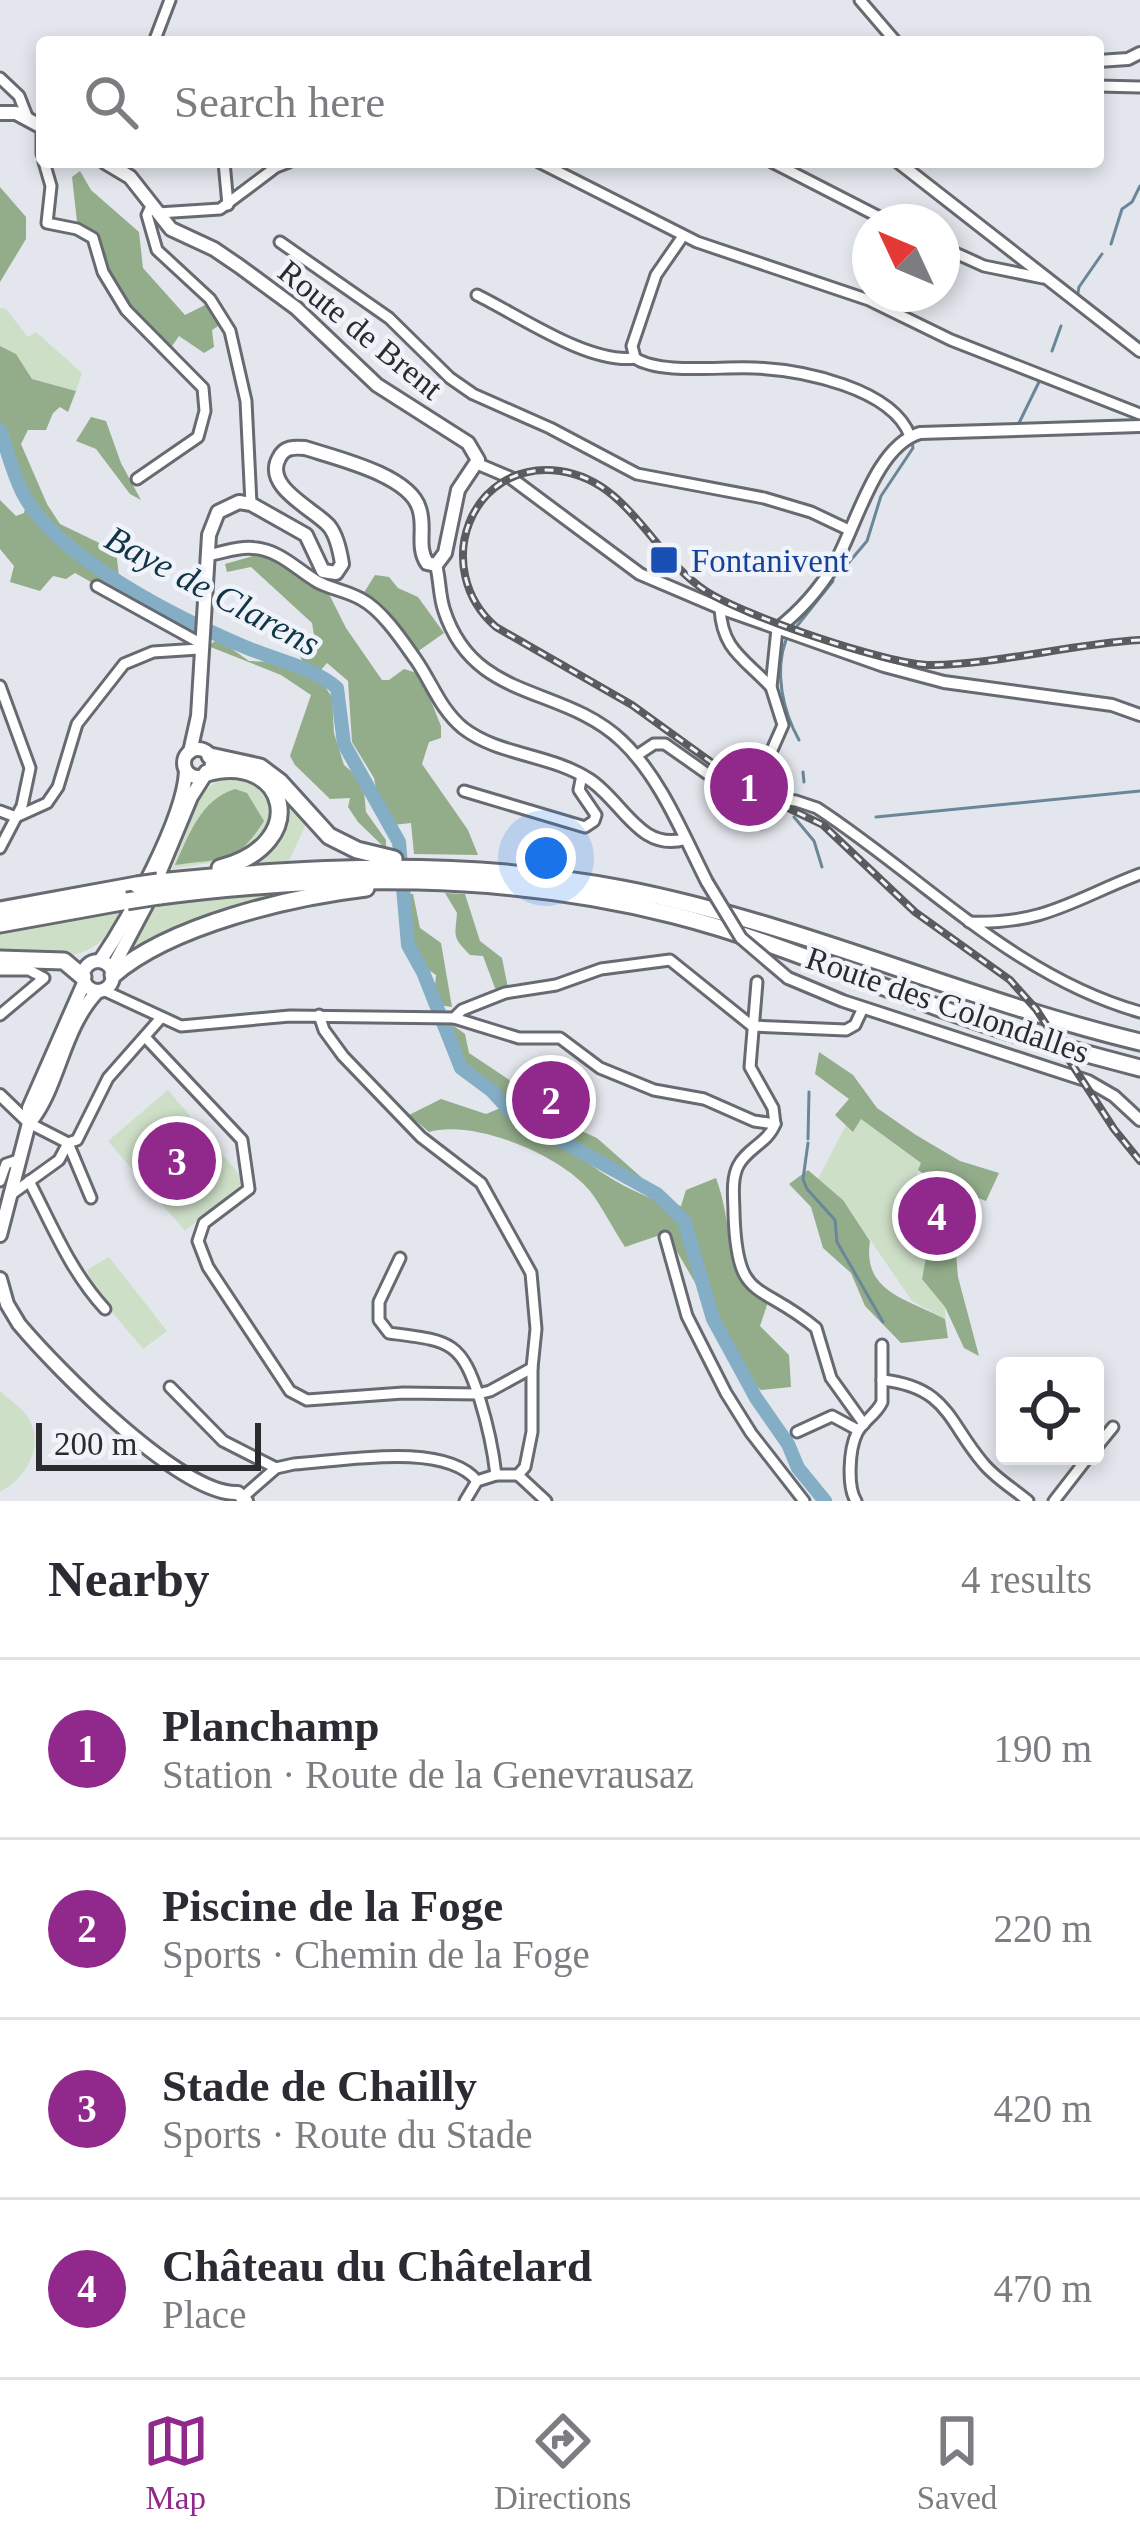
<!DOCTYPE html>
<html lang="en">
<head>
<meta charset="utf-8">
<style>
	body { margin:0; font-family:"Times New Roman",serif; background:#f2f2f3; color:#2b2b33 }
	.controls { position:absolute; right:36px; bottom:36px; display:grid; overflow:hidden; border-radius:12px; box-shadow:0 6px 18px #0003 }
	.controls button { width:108px; height:108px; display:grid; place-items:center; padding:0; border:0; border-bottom:3px solid #e1e1e2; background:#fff; color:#2b2b33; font:60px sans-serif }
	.compass { position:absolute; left:852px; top:204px; width:108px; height:108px; border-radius:50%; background:#fff; box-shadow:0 6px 18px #0003; rotate:314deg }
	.scale { position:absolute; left:36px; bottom:30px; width:225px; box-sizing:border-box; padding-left:12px; border:6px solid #2a2b2e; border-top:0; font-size:33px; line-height:42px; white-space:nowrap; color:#2a2b2e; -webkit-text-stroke:9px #f0f4fa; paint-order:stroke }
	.you { position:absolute; left:546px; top:858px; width:42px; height:42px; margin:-30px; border:9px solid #fff; border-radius:50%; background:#1a73e8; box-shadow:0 0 0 18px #1a73e833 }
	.badge { display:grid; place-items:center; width:78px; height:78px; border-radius:50%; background:#91298d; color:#fff; font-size:39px; font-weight:700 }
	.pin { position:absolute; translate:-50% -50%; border:6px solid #fff; box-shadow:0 3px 12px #0006 }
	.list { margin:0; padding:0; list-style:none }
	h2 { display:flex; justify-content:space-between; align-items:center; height:156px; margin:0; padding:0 48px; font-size:51px }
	h2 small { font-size:39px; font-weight:400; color:#7c7c81 }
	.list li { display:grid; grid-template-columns:78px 1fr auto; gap:36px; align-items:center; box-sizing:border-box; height:180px; padding:0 48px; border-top:3px solid #e1e1e2 }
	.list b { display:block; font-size:45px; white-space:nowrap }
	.list p { margin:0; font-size:39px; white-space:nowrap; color:#7c7c81 }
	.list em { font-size:39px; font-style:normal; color:#7c7c81 }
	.icon { flex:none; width:66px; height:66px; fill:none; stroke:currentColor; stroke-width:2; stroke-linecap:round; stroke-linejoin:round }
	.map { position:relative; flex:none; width:1140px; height:1501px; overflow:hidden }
	.search { position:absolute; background:#fff; box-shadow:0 6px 18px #0003; left:36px; right:36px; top:36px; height:132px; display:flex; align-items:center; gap:30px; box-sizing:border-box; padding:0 42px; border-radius:12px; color:#7c7c81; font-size:45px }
	.sheet { height:876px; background:#fff }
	nav { display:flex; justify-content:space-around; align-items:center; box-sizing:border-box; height:168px; border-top:3px solid #e1e1e2; background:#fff; font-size:33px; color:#7c7c81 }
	nav a { display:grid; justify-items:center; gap:6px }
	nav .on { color:#91298d }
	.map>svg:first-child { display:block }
	.green { fill:#cedfc8 }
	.forest { fill:#93ad8b }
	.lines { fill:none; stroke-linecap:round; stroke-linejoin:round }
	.stream { stroke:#698798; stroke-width:3 }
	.river { stroke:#84aec5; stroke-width:14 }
	.minor-casing { stroke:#676a70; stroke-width:15 }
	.tertiary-casing { stroke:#676a70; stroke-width:16 }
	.secondary-casing { stroke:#676a70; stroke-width:18 }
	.motorway-casing { stroke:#676a70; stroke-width:21 }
	.minor { stroke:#fff; stroke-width:9 }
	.tertiary { stroke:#fff; stroke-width:10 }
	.secondary { stroke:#fff; stroke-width:12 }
	.motorway { stroke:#fff; stroke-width:15 }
	.rail-casing { stroke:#595b5e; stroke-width:8 }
	.rail { stroke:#f0f4fa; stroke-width:3; stroke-dasharray:9; stroke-linecap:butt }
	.tertiary-bridge-casing { stroke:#676a70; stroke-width:16; stroke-linecap:butt }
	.motorway-bridge-casing { stroke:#676a70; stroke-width:21; stroke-linecap:butt }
	.tertiary-bridge { stroke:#fff; stroke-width:10 }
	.motorway-bridge { stroke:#fff; stroke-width:15 }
	.transit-dot { fill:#1a4fb4; stroke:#f0f4fa; stroke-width:4.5 }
	.labels { text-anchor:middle; stroke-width:9; stroke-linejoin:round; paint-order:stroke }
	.street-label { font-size:33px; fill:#2a2b2e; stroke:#f0f4fa }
	.transit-label { font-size:33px; fill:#164399; stroke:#f0f4fa; text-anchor:start }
	.water-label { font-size:36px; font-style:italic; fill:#103546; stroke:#f0f4fa }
</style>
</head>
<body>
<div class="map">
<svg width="1140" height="1501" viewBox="0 0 1140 1501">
	<rect width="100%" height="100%" fill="#e3e7ed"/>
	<g class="green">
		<polygon points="0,308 6,309 28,337 36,332 82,373 76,391 32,379 16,354 0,346"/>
		<polygon points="222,776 249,776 270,797 274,820 258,847 227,860 172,869 201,794"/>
		<polygon points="269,781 307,822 289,861 249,863 276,840"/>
		<polygon points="280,891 278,899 181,926 129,959 128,951 155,905"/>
		<path d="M125,909C93,969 60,956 0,955V931Z"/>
		<polygon points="168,1090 245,1181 185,1231 108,1141"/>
		<path d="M860,1118L922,1164L904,1199C935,1225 929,1242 922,1279L945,1307V1319L912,1301L843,1200L818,1179L846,1125L854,1131Z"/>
		<polygon points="109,1257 167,1331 143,1349 96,1293 87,1270"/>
		<path d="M0,1391C8,1399 22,1407 28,1418C46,1446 25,1479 0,1492Z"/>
	</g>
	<g class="forest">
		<path d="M80,171L91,190L139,232L143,268L185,315L207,304L223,323L212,330L214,347L204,353L179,336L170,349C136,318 107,287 99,241L77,222L72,177Z"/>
		<polygon points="0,187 26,217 26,239 0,282"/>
		<path d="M0,346L16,354L32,379L76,391L68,412L60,407L53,413L46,430H28L21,444L47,504L60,524L116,551L120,584C140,598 168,609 185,626L179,632L75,573L66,579L53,576L40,591L10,582L14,566L0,549V500L16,516L24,513L28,496L8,433L0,430Z"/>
		<polygon points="91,417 106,421 121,463 141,500 130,494 96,449 76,441"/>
		<path d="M253,556C288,558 296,580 327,590L346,628L382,680H389L404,669L420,674L441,726V738L429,742L422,764L468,830L478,855L414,854L411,823L393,825L377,794L374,778L352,742L348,681L327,663L321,670L303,663L299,654L317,653L312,623L251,567L227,572L225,564Z"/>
		<polygon points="375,575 389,577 398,588 418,597 444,633 417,652 386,614 363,594"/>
		<polygon points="218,639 249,661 273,662 321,681 332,697 334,733 344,765 363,781 366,812 386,840 386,849 358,822 348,807 350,798 330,799 295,765 290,756 311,695 281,675 208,646"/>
		<path d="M235,789L247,793L264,821C236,865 224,858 175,865C189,835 201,799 235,789Z"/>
		<path d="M402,893L413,894L420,928L441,943L452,1007L438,1005L434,996L436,975C406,955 406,927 402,893Z"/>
		<path d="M445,893L465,894L480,941L502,958L508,988L505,993L495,988L483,956L470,955C452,936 455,938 457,913Z"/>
		<path d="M454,1026L465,1034L469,1053L508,1079L533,1109L597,1138L650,1185C617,1170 592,1146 558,1135C586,1167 639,1200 681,1206L686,1190L716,1178C736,1233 718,1260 769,1299L760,1326L789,1355L791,1387L761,1390L738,1370L720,1325L666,1233L625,1247C613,1229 603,1208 590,1191C561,1155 474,1119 429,1132L409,1115L441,1099L486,1114L503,1107L516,1111L512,1103L461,1068L442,1027Z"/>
		<polygon points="819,1052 853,1075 877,1108 916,1135 960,1161 999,1173 986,1201 932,1180 918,1170 921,1163 861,1119 853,1132 835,1115 849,1099 815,1074"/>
		<path d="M808,1170L843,1200L870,1241C862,1292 907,1299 945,1319L948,1338L901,1343L865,1306L851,1273L823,1248L811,1207L789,1184Z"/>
		<polygon points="929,1241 956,1254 958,1277 979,1356 964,1348 945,1307 922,1279"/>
	</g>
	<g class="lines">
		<g class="stream">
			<polyline points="1111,244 1122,209 1132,202 1140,186"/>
			<polyline points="1077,298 1079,287 1102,254"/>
			<polyline points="1052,351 1061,326"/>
			<polyline points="1019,423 1039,382"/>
			<polyline points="839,574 867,541 881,496 913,448 912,442"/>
			<polyline points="797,626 833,581"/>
			<path d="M786,640C774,672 783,711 799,740"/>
			<polyline points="803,772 804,782"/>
			<polyline points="794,817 814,841 822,867"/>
			<polyline points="876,817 1140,791"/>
			<polyline points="808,1139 809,1092"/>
			<polyline points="808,1143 803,1179 807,1189 835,1220 837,1242 883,1322"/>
		</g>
		<path class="river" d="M0,430C8,452 14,479 26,499C65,562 177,618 245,647C275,660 313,667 337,688L344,744L399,842L408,945L423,972L461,1068L492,1091L513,1114L657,1194L684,1220L713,1319L756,1398L788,1444L798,1468L825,1501"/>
		<defs>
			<g id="minor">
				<polyline points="860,0 896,42"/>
				<polyline points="154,42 170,0"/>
				<polyline points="0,78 19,96 28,119"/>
				<polyline points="1098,86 1140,87"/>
				<polyline points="42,134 42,154"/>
				<polyline points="44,162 51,186 47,223 77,229 93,238 103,272 126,310 203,388 205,411 198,437 137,479"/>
				<polyline points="224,162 228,205"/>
				<polyline points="539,162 697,242 869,300 951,340 1140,414"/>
				<polyline points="772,162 889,222"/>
				<polyline points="152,204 147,215 157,250 210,299 230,331 246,401 251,504"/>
				<polyline points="158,213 220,209 276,167 289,162"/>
				<path d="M683,236L656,275L632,346L635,358C660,375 723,366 755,368C802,370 892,388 910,436"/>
				<polyline points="280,242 389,318 450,378 473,394 550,428 637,474 764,498 811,512 849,530"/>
				<polyline points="942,247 984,266 1043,278"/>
				<path d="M477,295C520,316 588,364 635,358"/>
				<polyline points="97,586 200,643"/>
				<path d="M720,608C722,650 744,658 771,687"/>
				<polyline points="0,686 30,768 22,806 0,848"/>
				<path d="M636,756L654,744H665L736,794L796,801L817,808C924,878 1013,976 1140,1012"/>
				<polyline points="464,791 585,827 594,821 596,815 579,790 582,775"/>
				<polyline points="759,798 768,759 783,725 771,687 777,629"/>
				<polyline points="0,811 16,817 47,803 58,787 77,724 124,664 153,652 199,649"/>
				<polyline points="761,823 761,798"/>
				<path d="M969,922C1044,925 1074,899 1140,874"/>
				<polyline points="0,970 29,970 44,978 0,1015"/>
				<polyline points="757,982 750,1067 773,1108 775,1124"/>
				<polyline points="103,990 181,1026 290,1016 454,1018 462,1010 505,993 556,985 601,969 670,960 752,1026 846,1030 855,1025 863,1008"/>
				<polyline points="319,1015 324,1030 343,1056 421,1137 481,1183 531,1273 536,1329 532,1368 532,1432 525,1467 518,1475 546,1501"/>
				<polyline points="454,1018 519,1038 560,1038 600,1068 654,1090 704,1099 754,1121 775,1124"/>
				<polyline points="145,1037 242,1140 249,1189 204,1223 198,1241 208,1267 290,1391 307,1400 403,1393 478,1394 490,1391 532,1368"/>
				<polyline points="29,1123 68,1143 91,1198"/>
				<path d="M775,1124C768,1143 747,1148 738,1166C731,1180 734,1199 734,1214C737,1304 758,1280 816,1328L831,1378L864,1424"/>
				<polyline points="0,1181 6,1164 18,1160"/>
				<path d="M29,1181C52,1225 70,1271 105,1309"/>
				<polyline points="9,1196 59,1160 68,1143 77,1140 108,1078 160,1019"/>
				<polyline points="665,1237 687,1316 726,1393 751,1433 804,1501"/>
				<path d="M400,1258L379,1302V1320L389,1333C450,1341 461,1340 480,1400C488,1426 493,1449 496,1475"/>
				<path d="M882,1380C948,1387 948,1422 983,1463C995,1478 1014,1489 1028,1501"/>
				<polyline points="170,1387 223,1441 276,1468"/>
				<polyline points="797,1432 832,1416 858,1430"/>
				<polyline points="1095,1449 1113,1427"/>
				<path d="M243,1497L276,1468L294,1464C342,1461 445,1441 477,1481"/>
				<polyline points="465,1501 477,1481 496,1475 518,1475"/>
				<path d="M856,1501C847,1487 849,1449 857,1433C863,1421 876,1415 882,1402V1345"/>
				<polyline points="1054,1501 1089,1456"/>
			</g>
			<g id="tertiary">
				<polyline points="1098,61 1128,59 1140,53"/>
				<polyline points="898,162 1140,351"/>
				<polyline points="478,464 511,478 640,574 720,608 884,666 944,682 1112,705 1140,715"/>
				<path d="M208,555C223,553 238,546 253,548C280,550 296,569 318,582C331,589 347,591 361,599C382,610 402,640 416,660C432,683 440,709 463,728C499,756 551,754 590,780C623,802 640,852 685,839"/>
				<path d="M436,565C440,580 439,595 444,610C474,703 562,684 622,741C661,778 683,835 707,882"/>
				<path d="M777,629C799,612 820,588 834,565C856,527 875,446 920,433L1140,426"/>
				<polyline points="788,978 843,1001 1088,1081 1114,1096 1140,1120"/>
				<polyline points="0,1095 29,1123"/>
			</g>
			<g id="secondary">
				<polyline points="0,113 16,113 42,127"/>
				<path d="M105,162L130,177L171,229L214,249L239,266L296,308L377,385L468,443L478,460L458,490L445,553L436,565L427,563C416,546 426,527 419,508C409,475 336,458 305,448C294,447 284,447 279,458C263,487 314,509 329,526C337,536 340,551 342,564L336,573L323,571L306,535L251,504L239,502L218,512L209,535L198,716L190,752"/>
				<circle cx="198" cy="763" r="14"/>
				<path d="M100,961C128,920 184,819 186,771"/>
				<circle cx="98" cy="976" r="15"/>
				<polyline points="112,969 146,905 191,797 205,775"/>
				<path d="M30,1122C59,1087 62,1028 98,991"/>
				<polyline points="0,1235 29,1123 29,1108 84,983"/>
				<path d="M0,1279L7,1304L19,1324C56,1368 181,1496 238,1493L246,1501"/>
			</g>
			<g id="motorway">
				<polyline points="210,756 260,767 280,782 329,836 357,850 394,859"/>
				<path d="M207,773C287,751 313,844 220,868"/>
				<path d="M158,882C315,866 467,859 623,889C799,923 965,1000 1140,1042"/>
				<path d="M159,896C332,874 504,872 674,915C768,939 857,978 948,1011C1011,1034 1075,1051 1140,1068"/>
				<polyline points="0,910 137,885"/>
				<polyline points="0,924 127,901"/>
				<polyline points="0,959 64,961 83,977"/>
				<path d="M113,975C171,925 290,897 366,888"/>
			</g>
		</defs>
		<use href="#minor" class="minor-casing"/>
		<use href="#tertiary" class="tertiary-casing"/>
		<use href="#secondary" class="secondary-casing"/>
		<use href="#motorway" class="motorway-casing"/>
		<use href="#minor" class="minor"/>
		<use href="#tertiary" class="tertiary"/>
		<use href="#secondary" class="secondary"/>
		<use href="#motorway" class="motorway"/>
		<defs>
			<path id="rail" d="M1140,640C1070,644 1001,664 931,665C888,665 742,615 706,591C652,556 630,481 560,471C469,459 430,570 496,627L632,705L747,788L823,825L915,912L1010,980L1036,1009L1114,1129L1140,1161"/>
		</defs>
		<use href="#rail" class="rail-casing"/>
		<use href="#rail" class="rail"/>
		<defs>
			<polyline id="tertiary-bridge" points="707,882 741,938 788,978"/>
			<g id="motorway-bridge">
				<polyline points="137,885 158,882"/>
				<polyline points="127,901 159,896"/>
			</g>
		</defs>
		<use href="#tertiary-bridge" class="tertiary-bridge-casing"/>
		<use href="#motorway-bridge" class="motorway-bridge-casing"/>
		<use href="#tertiary-bridge" class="tertiary-bridge"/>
		<use href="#motorway-bridge" class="motorway-bridge"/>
	</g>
	<rect class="transit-dot" x="649" y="545" width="30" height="30" rx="6"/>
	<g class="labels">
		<g class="street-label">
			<text transform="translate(361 329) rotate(39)" y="12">Route de Brent</text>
			<text transform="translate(948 1004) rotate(19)" y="12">Route des Colondalles</text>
		</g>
		<g class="transit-label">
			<text x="691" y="572">Fontanivent</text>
		</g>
		<g class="water-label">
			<text transform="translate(213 590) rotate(28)" y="13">Baye de Clarens</text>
		</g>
	</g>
</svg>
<div class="controls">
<button><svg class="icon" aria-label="locate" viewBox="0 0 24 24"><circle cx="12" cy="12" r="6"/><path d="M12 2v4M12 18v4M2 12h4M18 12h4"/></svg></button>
</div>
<svg class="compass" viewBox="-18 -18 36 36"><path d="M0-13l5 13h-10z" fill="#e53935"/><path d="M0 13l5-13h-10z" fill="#7c7c81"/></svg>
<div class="scale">200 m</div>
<div class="you"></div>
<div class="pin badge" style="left:749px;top:787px">1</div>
<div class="pin badge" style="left:551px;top:1100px">2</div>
<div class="pin badge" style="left:177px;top:1161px">3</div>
<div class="pin badge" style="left:937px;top:1216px">4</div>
<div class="search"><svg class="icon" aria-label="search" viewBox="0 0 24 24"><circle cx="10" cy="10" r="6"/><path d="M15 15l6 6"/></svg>Search here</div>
</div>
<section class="sheet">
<h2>Nearby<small>4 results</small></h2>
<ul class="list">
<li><span class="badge">1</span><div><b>Planchamp</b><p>Station · Route de la Genevrausaz</p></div><em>190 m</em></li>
<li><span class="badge">2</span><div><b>Piscine de la Foge</b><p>Sports · Chemin de la Foge</p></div><em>220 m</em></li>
<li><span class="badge">3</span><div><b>Stade de Chailly</b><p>Sports · Route du Stade</p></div><em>420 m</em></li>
<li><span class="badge">4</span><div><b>Château du Châtelard</b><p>Place</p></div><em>470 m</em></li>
</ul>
</section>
<nav>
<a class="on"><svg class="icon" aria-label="map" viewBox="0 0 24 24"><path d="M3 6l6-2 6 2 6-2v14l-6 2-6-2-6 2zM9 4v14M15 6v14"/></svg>Map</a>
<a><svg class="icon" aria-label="directions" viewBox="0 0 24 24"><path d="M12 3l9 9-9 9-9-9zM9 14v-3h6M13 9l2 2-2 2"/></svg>Directions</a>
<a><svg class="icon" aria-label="saved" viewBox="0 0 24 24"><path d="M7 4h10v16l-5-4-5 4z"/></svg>Saved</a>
</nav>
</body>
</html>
